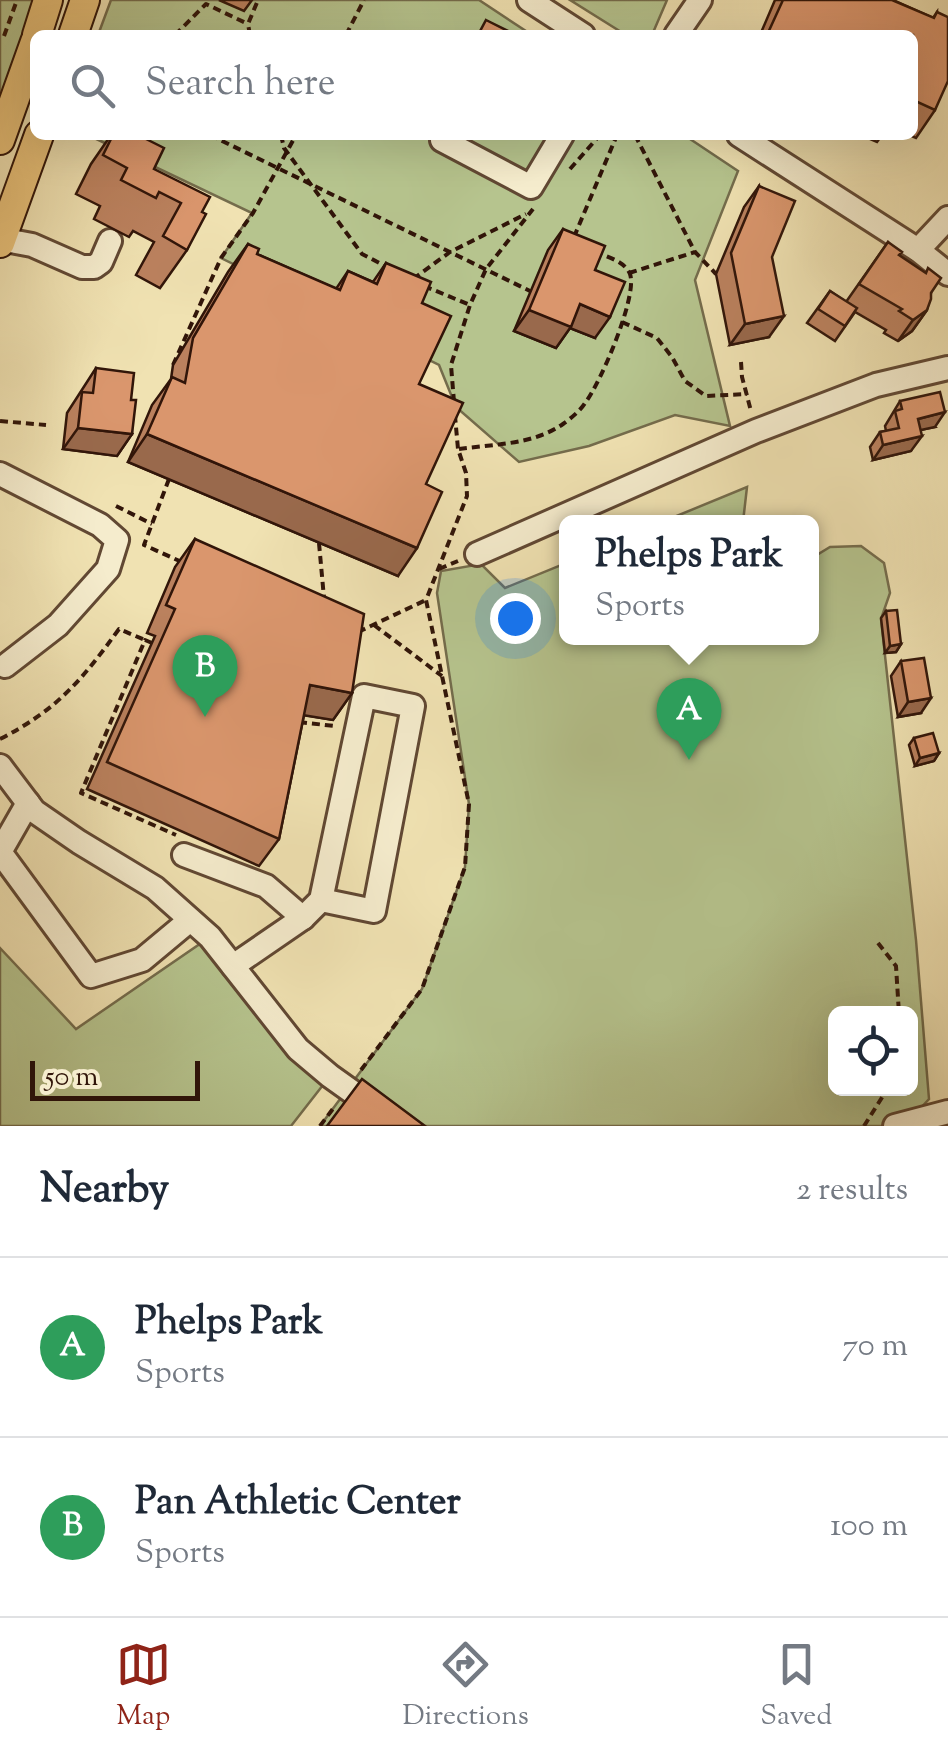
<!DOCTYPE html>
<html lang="en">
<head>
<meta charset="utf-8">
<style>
	body { margin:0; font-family:"Sorts Mill Goudy",serif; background:#f6f6f7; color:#1f2937 }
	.controls { position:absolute; right:30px; bottom:30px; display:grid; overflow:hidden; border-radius:15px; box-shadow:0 10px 40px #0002 }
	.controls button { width:90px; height:90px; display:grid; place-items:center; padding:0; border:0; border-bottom:2px solid #e0e1e3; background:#fff; color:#1f2937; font:50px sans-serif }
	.scale { position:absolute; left:30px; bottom:25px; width:170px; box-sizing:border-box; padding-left:10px; border:5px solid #311509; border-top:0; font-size:28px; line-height:35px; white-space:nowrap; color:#311509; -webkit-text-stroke:8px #f5eccd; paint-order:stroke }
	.you { position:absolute; left:515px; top:618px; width:35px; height:35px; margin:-25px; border:8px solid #fff; border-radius:50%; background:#1a73e8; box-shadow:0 0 0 15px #1a73e833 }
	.badge { display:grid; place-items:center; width:65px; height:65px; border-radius:50%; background:#8f2418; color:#fff; font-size:32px; font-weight:700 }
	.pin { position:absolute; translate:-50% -82px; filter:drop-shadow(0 2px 5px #0008) }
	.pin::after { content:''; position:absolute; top:52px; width:35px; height:30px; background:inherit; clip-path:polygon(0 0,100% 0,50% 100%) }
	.popup { position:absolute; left:559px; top:515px; width:260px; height:130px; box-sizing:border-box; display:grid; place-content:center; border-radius:15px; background:#fff; filter:drop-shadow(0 2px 8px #0005); font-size:32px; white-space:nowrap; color:#747a83 }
	.popup b { font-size:38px; color:#1f2937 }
	.popup::after { content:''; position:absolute; left:50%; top:100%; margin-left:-20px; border:20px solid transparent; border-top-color:#fff }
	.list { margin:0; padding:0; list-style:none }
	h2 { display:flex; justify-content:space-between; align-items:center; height:130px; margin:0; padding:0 40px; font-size:42px }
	h2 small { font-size:32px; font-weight:400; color:#747a83 }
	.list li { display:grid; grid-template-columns:65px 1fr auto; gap:30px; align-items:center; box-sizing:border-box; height:180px; padding:0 40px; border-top:2px solid #e0e1e3 }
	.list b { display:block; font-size:38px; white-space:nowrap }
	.list p { margin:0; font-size:32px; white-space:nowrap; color:#747a83 }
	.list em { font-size:32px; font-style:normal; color:#747a83 }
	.icon { flex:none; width:55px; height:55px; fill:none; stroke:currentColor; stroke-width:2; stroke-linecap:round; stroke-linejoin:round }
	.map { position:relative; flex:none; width:948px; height:1126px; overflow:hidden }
	.search { position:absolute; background:#fff; box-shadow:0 10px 40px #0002; left:30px; right:30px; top:30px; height:110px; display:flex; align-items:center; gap:25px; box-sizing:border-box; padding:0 35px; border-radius:15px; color:#747a83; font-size:38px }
	.sheet { height:490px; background:#fff }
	nav { display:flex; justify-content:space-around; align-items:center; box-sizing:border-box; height:140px; border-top:2px solid #e0e1e3; background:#fff; font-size:28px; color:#747a83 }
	nav a { display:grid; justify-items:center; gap:5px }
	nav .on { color:#8f2418 }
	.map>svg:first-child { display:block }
	.green { fill:#b6c48e; stroke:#746c4c; stroke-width:2.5; fill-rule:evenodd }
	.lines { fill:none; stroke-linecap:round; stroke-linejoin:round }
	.minor-casing { stroke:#614833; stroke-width:28 }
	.major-casing { stroke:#311509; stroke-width:32 }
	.path { stroke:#311509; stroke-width:4; stroke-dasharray:8 5; stroke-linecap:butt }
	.minor { stroke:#f5eccd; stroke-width:22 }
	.major { stroke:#e8c179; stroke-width:28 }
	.wall { fill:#bb815e; stroke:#311509; stroke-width:2.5 }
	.shaded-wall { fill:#99694c; stroke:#311509; stroke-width:2.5 }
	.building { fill:#da966d; stroke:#311509; stroke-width:2.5 }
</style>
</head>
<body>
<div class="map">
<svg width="948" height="1126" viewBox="0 0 948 1126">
	<rect width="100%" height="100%" fill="#f0e2b2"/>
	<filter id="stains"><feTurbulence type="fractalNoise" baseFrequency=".002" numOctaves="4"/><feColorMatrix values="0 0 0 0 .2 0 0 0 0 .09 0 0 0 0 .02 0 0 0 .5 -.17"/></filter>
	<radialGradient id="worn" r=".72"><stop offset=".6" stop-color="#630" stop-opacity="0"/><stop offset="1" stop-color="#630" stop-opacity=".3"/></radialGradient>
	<g class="green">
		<polygon points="0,0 48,0 0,140"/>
		<polygon points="111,0 479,0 532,35 98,35"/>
		<polygon points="570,0 667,0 652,35 626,35"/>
		<polygon points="88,135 684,135 738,171 695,280 730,426 675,415 589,446 519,462 456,407 439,365 221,258 252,213"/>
		<polygon points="747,487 743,522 662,522"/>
		<path d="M861,546L884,563L890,593L881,619L916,940L929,1099L904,1126H320L422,989L465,867L469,804L437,593L441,571L481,564L505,588L566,563V638H812V558L830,547ZM836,1014H910V1088H836Z"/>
		<polygon points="210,937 330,1076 291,1126 0,1126 0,948 76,1029"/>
	</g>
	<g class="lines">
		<defs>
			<g id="minor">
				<polyline points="529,0 583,35"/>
				<polyline points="676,35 700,0"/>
				<polyline points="739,135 918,250 948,274"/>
				<polyline points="442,140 531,187 562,135"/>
				<polyline points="0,239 32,245 82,267 94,267 101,262 110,241"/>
				<polyline points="918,250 948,218"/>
				<polyline points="0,474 100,525 117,540 108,569 58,625 5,666"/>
				<polyline points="477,554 756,431 876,385 948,368"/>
				<polyline points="0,766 34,811 79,842 155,888 210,937 298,1049 330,1076 400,1126"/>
				<polyline points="28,803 0,852 91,976 142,960 190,920"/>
				<polyline points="184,855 266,886 303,918 233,966"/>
				<polyline points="303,918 321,900 364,696 413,706 374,911 321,900"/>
				<polyline points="895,1126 948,1112"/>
			</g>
			<g id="major">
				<polyline points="37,35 48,0"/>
				<polyline points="73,35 85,0"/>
				<polyline points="0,140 35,42"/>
				<polyline points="0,243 39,135"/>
			</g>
		</defs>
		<use href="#minor" class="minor-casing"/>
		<use href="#major" class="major-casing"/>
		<g class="path">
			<polyline points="175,35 206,4 248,24"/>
			<polyline points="250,35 248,24 258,0"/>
			<polyline points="346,35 364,0"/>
			<polyline points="4,36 17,0"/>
			<polyline points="210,135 530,291"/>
			<polyline points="281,135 284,148 362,254 387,267"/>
			<polyline points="635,135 695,252 716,274"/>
			<polyline points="570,169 600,135"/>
			<polyline points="574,237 617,135"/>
			<polyline points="629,273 695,252"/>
			<polyline points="413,279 450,252 526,214"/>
			<polyline points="424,286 470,305"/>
			<polyline points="622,322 657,338 672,357 685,381 706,396 747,394"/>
			<polyline points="741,362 742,377 751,411"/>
			<polyline points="173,365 221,258 253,213 296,135"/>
			<polyline points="454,402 451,365 470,305 486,269 533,209"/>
			<polyline points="0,421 46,425"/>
			<path d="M459,449C494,444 533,445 563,424C570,419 580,411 585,403C600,384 638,296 630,274C625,262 610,258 599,253"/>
			<polyline points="169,479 144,545 184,563"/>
			<polyline points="116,506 152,524"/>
			<polyline points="319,543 324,598"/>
			<polyline points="439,569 458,561"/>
			<polyline points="374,625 442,676"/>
			<polyline points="358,632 426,600"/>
			<polyline points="152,643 145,640 81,793 176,835"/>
			<polyline points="299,722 334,726"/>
			<path d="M0,739C57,710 82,680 119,629L145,640"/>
			<polyline points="878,943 896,966 899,1014"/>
			<polyline points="361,1070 422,989 465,867 469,804 426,600 467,496 466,473 458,449 455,416"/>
			<polyline points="320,1126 335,1106"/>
			<polyline points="864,1126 888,1088"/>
		</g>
		<use href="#minor" class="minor"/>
		<use href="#major" class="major"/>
	</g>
	<g class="wall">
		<polygon points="219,0 252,0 244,11"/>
		<polygon points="775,0 893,0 933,18 937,12 935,110 916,138 909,135 913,135 913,35 760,35"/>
		<polygon points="111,135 138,135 154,169 202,212 187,250 160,288 136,275 154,242 133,231 129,237 94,219 100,206 76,194 91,164"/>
		<polygon points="861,135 882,135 877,142"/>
		<polygon points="759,186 769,337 730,345 716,274 744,207"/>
		<polygon points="563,229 595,270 595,338 570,328 556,348 514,331 548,250"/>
		<polygon points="888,242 931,293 927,310 912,331 898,341 884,333 886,330 855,312 835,341 807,323 830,291 846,302"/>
		<polygon points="248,244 257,254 336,289 348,271 373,282 386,263 422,303 419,384 426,484 398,576 128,462 152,405 171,379 173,365 228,272"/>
		<polygon points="96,368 131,400 132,434 117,456 63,449 67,413"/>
		<polygon points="900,401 935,427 920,430 911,451 873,460 870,447 880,432 886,431 885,426"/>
		<polygon points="195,539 352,693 333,720 304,715 279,839 259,866 87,789 155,636 147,633 175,567"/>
		<polygon points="886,611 901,644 896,652 885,653 881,618"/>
		<polygon points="901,661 921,713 898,717 891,676"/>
		<polygon points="914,738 939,753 934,761 915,766 909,745"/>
	</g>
	<g class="shaded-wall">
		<polygon points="580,304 610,317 595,338 570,328 556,348 514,331 529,310"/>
		<polygon points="927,310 912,331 898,341 913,320"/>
		<polygon points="784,316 769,337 730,345 745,324"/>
		<polygon points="945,412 935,427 907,433 918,419"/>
		<polygon points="78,428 132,434 117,456 63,449"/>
		<polygon points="147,434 417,548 398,576 128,462"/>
		<polygon points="922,436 911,451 873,460 883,445"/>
		<polygon points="901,644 896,652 885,653 890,646"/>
		<polygon points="310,685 352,693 333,720 290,713"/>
		<polygon points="931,698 921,713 898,717 908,702"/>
		<polygon points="939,753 934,761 915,766 920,758"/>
	</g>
	<g class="building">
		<polygon points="783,0 892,0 934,18 937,12 948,17 948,81 935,110 913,100 913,35 767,35"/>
		<polygon points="486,20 516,35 478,35"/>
		<polygon points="113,135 138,135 164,148 154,169 210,197 202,212 206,214 187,250 163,236 181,203 159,192 156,198 121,180 127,168 103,155"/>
		<polygon points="759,186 795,201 772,257 784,316 745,324 731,253"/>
		<polygon points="563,229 605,246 595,270 625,282 610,317 580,304 571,327 529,310"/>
		<polygon points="888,242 902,252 899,255 926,273 928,268 941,278 931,293 931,299 927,310 913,320 899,311 902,309 859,284"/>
		<polygon points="248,244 259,249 257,254 340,290 348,271 377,284 386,263 431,282 422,303 451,316 419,384 463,403 426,484 442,492 417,548 147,434 172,377 185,383 193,338"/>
		<polygon points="830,291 857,308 845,326 818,309"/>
		<polygon points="96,368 134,373 131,400 136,400 132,434 78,428 82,392 93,393"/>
		<polygon points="940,392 945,412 918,419 922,436 883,445 880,432 899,428 895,411 902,409 900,401"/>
		<polygon points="195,539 364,614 352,693 310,685 279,839 107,762 175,609 166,605"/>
		<polygon points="897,610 901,644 890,646 886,611"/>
		<polygon points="924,658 931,698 908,702 901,661"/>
		<polygon points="933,733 939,753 920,758 914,738"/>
		<polygon points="362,1079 425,1126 327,1126"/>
	</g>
	<rect width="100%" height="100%" filter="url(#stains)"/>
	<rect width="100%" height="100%" fill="url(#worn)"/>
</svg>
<div class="controls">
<button><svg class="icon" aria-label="locate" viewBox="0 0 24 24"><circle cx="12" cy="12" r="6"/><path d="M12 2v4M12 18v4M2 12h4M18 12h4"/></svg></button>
</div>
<div class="scale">50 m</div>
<div class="you"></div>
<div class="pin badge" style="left:689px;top:760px;background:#2e9e5b">A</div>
<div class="popup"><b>Phelps Park</b>Sports</div>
<div class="pin badge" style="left:205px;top:717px;background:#2e9e5b">B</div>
<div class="search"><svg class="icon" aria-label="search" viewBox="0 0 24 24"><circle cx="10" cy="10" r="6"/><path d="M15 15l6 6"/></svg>Search here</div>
</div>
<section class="sheet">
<h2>Nearby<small>2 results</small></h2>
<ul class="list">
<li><span class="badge" style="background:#2e9e5b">A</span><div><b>Phelps Park</b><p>Sports</p></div><em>70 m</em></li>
<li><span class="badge" style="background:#2e9e5b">B</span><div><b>Pan Athletic Center</b><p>Sports</p></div><em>100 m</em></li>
</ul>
</section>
<nav>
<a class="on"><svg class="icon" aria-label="map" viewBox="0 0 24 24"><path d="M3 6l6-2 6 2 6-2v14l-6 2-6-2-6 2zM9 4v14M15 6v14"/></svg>Map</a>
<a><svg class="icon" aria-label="directions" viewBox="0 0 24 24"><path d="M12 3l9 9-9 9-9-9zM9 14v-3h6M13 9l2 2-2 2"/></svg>Directions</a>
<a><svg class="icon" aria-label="saved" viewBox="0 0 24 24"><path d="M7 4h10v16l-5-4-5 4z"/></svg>Saved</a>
</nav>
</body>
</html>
